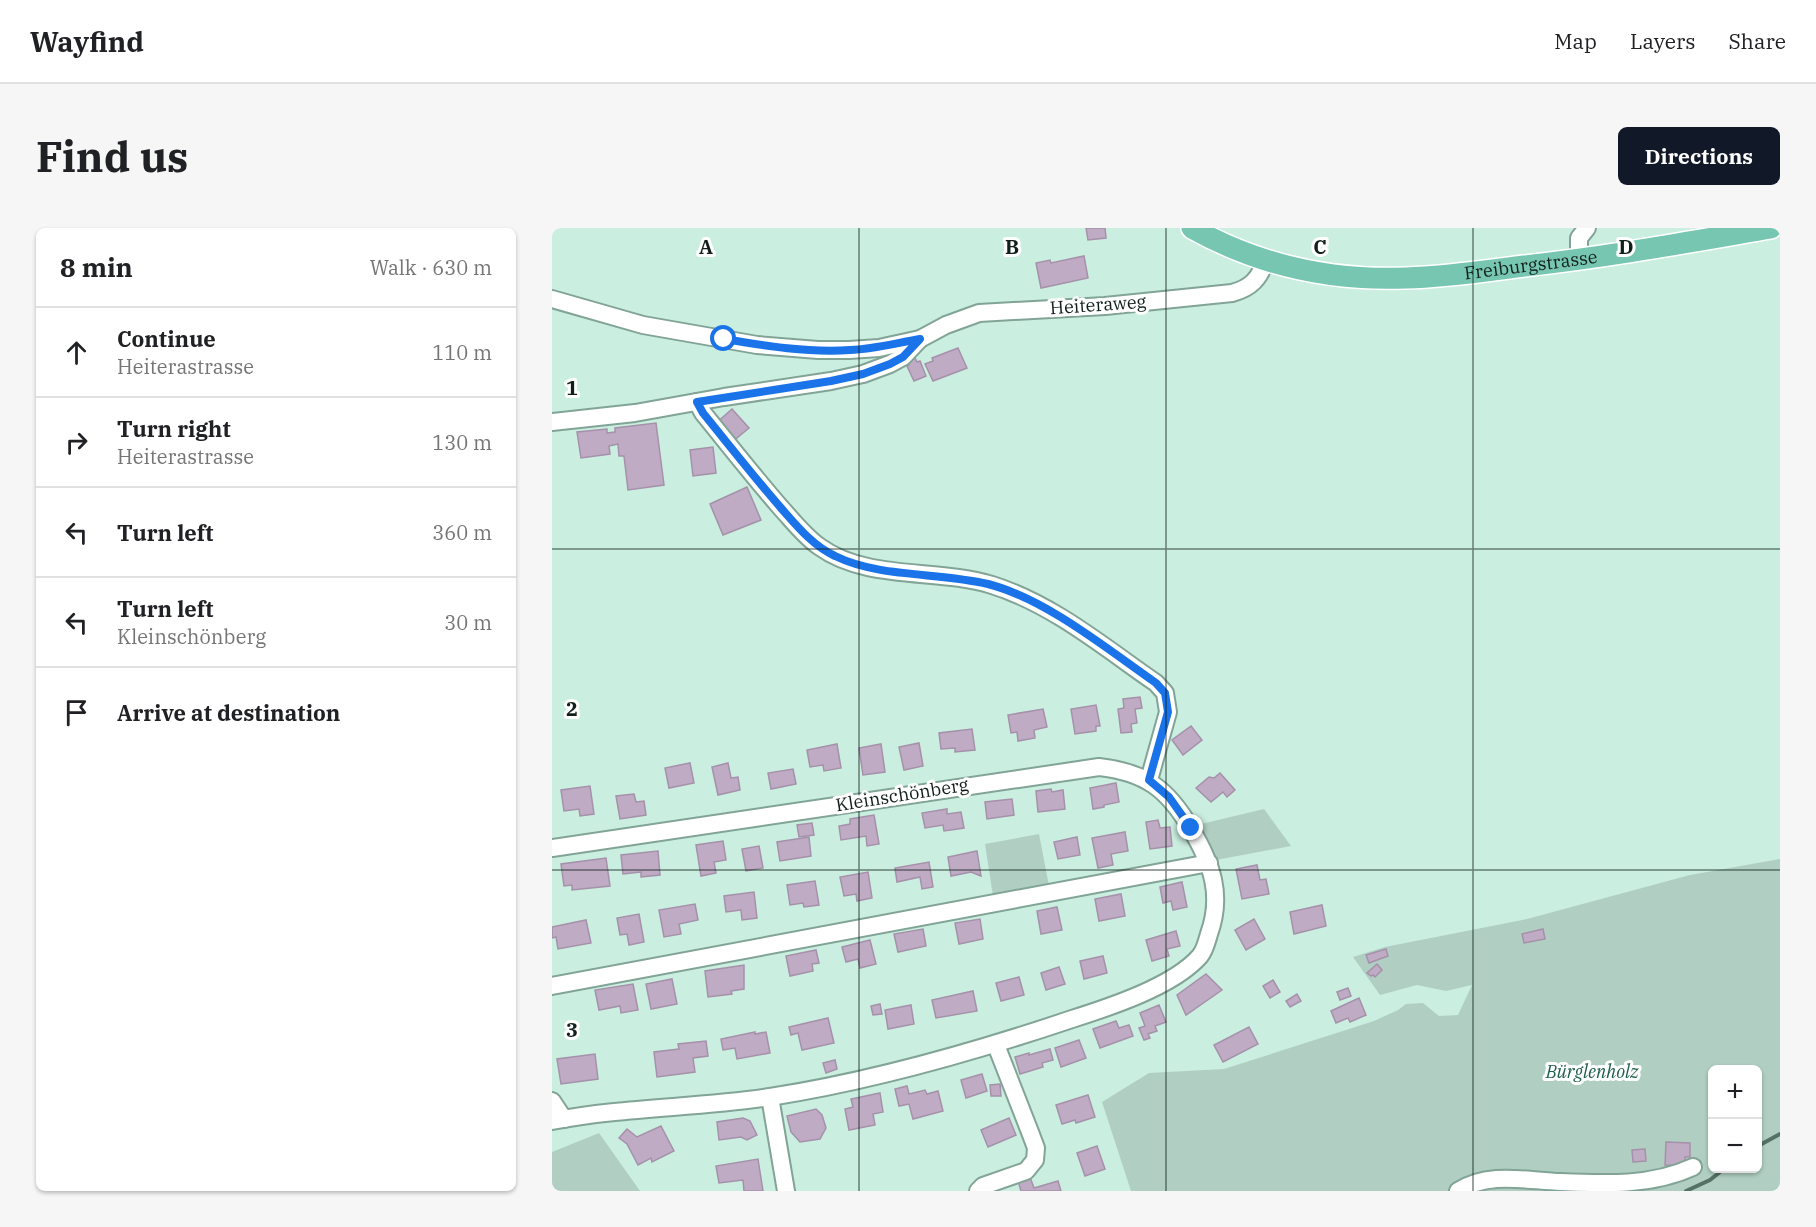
<!DOCTYPE html>
<html lang="en">
<head>
<meta charset="utf-8">
<style>
	body { margin:0; font-family:"IBM Plex Serif",serif; background:#f6f6f6; color:#202124 }
	.controls { position:absolute; right:18px; bottom:18px; display:grid; overflow:hidden; border-radius:9px; box-shadow:0 2px 4px #0004 }
	.controls button { width:54px; height:54px; display:grid; place-items:center; padding:0; border:0; border-bottom:2px solid #e0e0e0; background:#fff; color:#202124; font:30px sans-serif }
	.stop { position:absolute; width:18px; height:18px; margin:-14px; border:4px solid #1a73e8; border-radius:50%; background:#fff }
	.stop.end { background:#1a73e8; border-color:#fff; box-shadow:0 2px 6px #0008 }
	.list { margin:0; padding:0; list-style:none }
	h2 { display:flex; justify-content:space-between; align-items:center; height:78px; margin:0; padding:0 24px; font-size:26px }
	h2 small { font-size:20px; font-weight:400; color:#757577 }
	.list li { display:grid; grid-template-columns:39px 1fr auto; gap:18px; align-items:center; box-sizing:border-box; height:90px; padding:0 24px; border-top:2px solid #e0e0e0 }
	.list b { display:block; font-size:22px; white-space:nowrap }
	.list p { margin:0; font-size:20px; white-space:nowrap; color:#757577 }
	.list em { font-size:20px; font-style:normal; color:#757577 }
	.icon { flex:none; width:33px; height:33px; fill:none; stroke:currentColor; stroke-width:2; stroke-linecap:round; stroke-linejoin:round }
	.map { position:relative; flex:none; width:1228px; height:963px; overflow:hidden; border-radius:9px }
	header { display:flex; align-items:center; gap:36px; box-sizing:border-box; height:84px; padding:0 30px; background:#fff; border-bottom:2px solid #e0e0e0 }
	header strong { font-size:28px }
	nav { display:flex; gap:33px; margin-inline-start:auto; font-size:21px }
	.intro { display:flex; align-items:center; justify-content:space-between; box-sizing:border-box; height:144px; padding:0 36px }
	h1 { margin:0; font-size:42px }
	.button { padding:15px 27px; border-radius:9px; background:#111827; color:#fff; font-size:21px; font-weight:700 }
	main { display:flex; gap:36px; padding:0 36px }
	aside { flex:1; background:#fff; border-radius:9px; box-shadow:0 2px 4px #0004 }
	.map>svg:first-child { display:block }
	.green { fill:#b0cfc2; fill-rule:evenodd }
	.lines { fill:none; stroke-linecap:round; stroke-linejoin:round }
	.stream { stroke:#557166; stroke-width:4 }
	.building { fill:#c0abc4; stroke:#a591aa; stroke-width:1.5 }
	.minor-casing { stroke:#82a497; stroke-width:20 }
	.major-casing { stroke:#fff; stroke-width:24 }
	.minor { stroke:#fff; stroke-width:16 }
	.major { stroke:#77c6b1; stroke-width:21 }
	.route { stroke:#1a73e8; stroke-width:8 }
	.grid { fill:none; stroke:#111f1a; stroke-width:1.5; stroke-opacity:0.55 }
	.labels { text-anchor:middle; stroke-width:6; stroke-linejoin:round; paint-order:stroke }
	.street-label { font-size:18px; fill:#111f1a; stroke:#fff }
	.park-label { font-size:18px; font-style:italic; fill:#1f5f4b; stroke:#fff }
	.grid-label { font-size:20px; text-anchor:middle; font-weight:bold; fill:#111f1a; stroke:#fff; stroke-width:6; stroke-linejoin:round; paint-order:stroke }
</style>
</head>
<body>
<header>
<strong>Wayfind</strong>
<nav><a>Map</a><a>Layers</a><a>Share</a></nav>
</header>
<div class="intro"><h1>Find us</h1><a class="button">Directions</a></div>
<main>
<aside>
<h2>8 min<small>Walk · 630 m</small></h2>
<ul class="list">
<li><svg class="icon" aria-label="ahead" viewBox="0 0 24 24"><path d="M12 20V5M6 11l6-6 6 6"/></svg><div><b>Continue</b><p>Heiterastrasse</p></div><em>110 m</em></li>
<li><svg class="icon" aria-label="right" viewBox="0 0 24 24"><path d="M7 20v-9h11M14 6l5 5-5 5"/></svg><div><b>Turn right</b><p>Heiterastrasse</p></div><em>130 m</em></li>
<li><svg class="icon" aria-label="left" viewBox="0 0 24 24"><path d="M17 20v-9H6M10 6l-5 5 5 5"/></svg><div><b>Turn left</b></div><em>360 m</em></li>
<li><svg class="icon" aria-label="left" viewBox="0 0 24 24"><path d="M17 20v-9H6M10 6l-5 5 5 5"/></svg><div><b>Turn left</b><p>Kleinschönberg</p></div><em>30 m</em></li>
<li><svg class="icon" aria-label="arrive" viewBox="0 0 24 24"><path d="M6 21V4h12l-3 4 3 4H6"/></svg><div><b>Arrive at destination</b></div></li>
</ul>
</aside>
<div class="map">
<svg width="1228" height="963" viewBox="0 0 1228 963">
	<rect width="100%" height="100%" fill="#caeedf"/>
	<g class="green">
		<polygon points="712,581 739,618 664,632 645,597"/>
		<polygon points="487,606 497,658 441,668 433,616"/>
		<path d="M1228,631V963H579L550,874L597,845L672,841L822,793L846,782L854,776L871,775L887,788L906,787L920,757L894,763L865,757L828,767L801,729L833,719L975,691L1138,647ZM1160,842H1206V940H1160Z"/>
		<polygon points="47,905 88,963 0,963 0,924"/>
	</g>
	<g class="lines">
		<g class="stream">
			<polyline points="1206,918 1228,906"/>
			<polyline points="1134,963 1158,952 1173,940"/>
		</g>
	</g>
	<g class="building">
		<polygon points="534,0 553,0 554,10 536,12"/>
		<polygon points="532,28 536,50 489,60 484,35 498,32 499,35"/>
		<polygon points="406,120 415,140 381,153 373,136 381,133 380,130"/>
		<polygon points="363,130 365,134 368,133 374,148 362,153 355,138 357,137 356,133"/>
		<polygon points="180,181 197,200 179,215 163,196"/>
		<polygon points="104,195 112,257 76,262 72,228 67,228 66,216 57,218 58,226 29,230 25,204 55,201 55,205 63,204 63,200"/>
		<polygon points="161,219 164,245 141,248 138,222"/>
		<polygon points="195,259 209,292 171,307 158,276"/>
		<polygon points="588,469 590,480 583,481 585,495 579,496 580,504 569,505 566,481 572,480 571,471"/>
		<polygon points="544,477 548,498 544,498 544,503 523,506 519,481"/>
		<polygon points="491,481 495,499 482,502 483,510 466,513 465,504 459,505 456,487"/>
		<polygon points="639,498 650,512 631,527 620,512"/>
		<polygon points="420,501 423,522 403,524 403,520 389,521 387,505"/>
		<polygon points="367,515 371,538 352,542 347,519"/>
		<polygon points="285,516 289,540 272,543 271,537 258,539 255,522"/>
		<polygon points="329,516 333,544 311,547 307,520"/>
		<polygon points="138,535 142,555 117,560 113,540"/>
		<polygon points="176,535 179,550 186,549 188,562 166,567 160,539"/>
		<polygon points="241,541 244,556 219,561 216,545"/>
		<polygon points="668,545 683,562 675,569 671,564 659,574 644,560 657,549 662,550"/>
		<polygon points="564,555 567,574 552,577 552,579 541,581 538,560"/>
		<polygon points="38,558 42,586 28,588 27,581 12,583 9,562"/>
		<polygon points="499,561 500,564 511,562 513,581 486,584 484,563"/>
		<polygon points="82,566 84,574 92,573 94,587 68,591 64,568"/>
		<polygon points="460,571 462,587 435,591 433,574"/>
		<polygon points="395,581 395,586 409,584 412,600 392,603 391,597 373,600 370,585"/>
		<polygon points="322,587 327,616 315,618 314,608 289,612 287,598 298,596 298,591"/>
		<polygon points="606,592 608,600 618,599 620,618 598,621 594,594"/>
		<polygon points="260,595 262,607 247,609 245,597"/>
		<polygon points="573,604 576,623 559,626 561,637 546,640 540,610"/>
		<polygon points="257,609 259,628 228,633 225,614"/>
		<polygon points="525,609 528,627 506,631 502,614"/>
		<polygon points="171,613 174,632 162,634 164,645 149,648 144,617"/>
		<polygon points="207,618 211,640 194,643 190,621"/>
		<polygon points="106,623 108,647 89,649 89,644 71,646 69,627"/>
		<polygon points="425,623 429,648 419,644 399,648 396,629"/>
		<polygon points="54,630 58,658 20,662 20,657 12,658 9,636"/>
		<polygon points="377,634 381,659 370,661 368,649 345,654 343,640"/>
		<polygon points="705,637 708,652 714,651 717,666 690,671 684,641"/>
		<polygon points="316,644 320,670 305,673 304,666 292,668 288,649"/>
		<polygon points="263,653 267,677 252,679 251,675 238,677 235,657"/>
		<polygon points="630,654 635,679 621,682 619,673 611,675 608,659"/>
		<polygon points="202,664 205,690 190,692 189,682 174,684 172,668"/>
		<polygon points="569,666 573,688 547,693 543,671"/>
		<polygon points="143,676 146,692 127,696 129,706 112,709 107,682"/>
		<polygon points="770,677 774,698 742,706 738,684"/>
		<polygon points="505,679 510,702 489,706 485,683"/>
		<polygon points="87,686 92,714 77,717 75,706 68,707 65,690"/>
		<polygon points="428,691 431,711 407,716 403,695"/>
		<polygon points="702,691 713,711 694,722 683,702"/>
		<polygon points="34,692 39,715 6,721 4,709 0,710 0,699"/>
		<polygon points="371,701 374,718 346,724 342,706"/>
		<polygon points="991,701 993,711 972,715 970,706"/>
		<polygon points="624,703 628,718 615,721 617,728 600,733 594,712"/>
		<polygon points="318,712 324,736 308,740 306,731 294,734 290,719"/>
		<polygon points="834,721 836,728 817,735 814,727"/>
		<polygon points="264,722 267,735 260,736 261,743 238,748 234,728"/>
		<polygon points="551,728 555,745 532,751 528,733"/>
		<polygon points="825,736 830,742 823,749 821,747 819,748 815,745"/>
		<polygon points="192,737 192,761 179,763 180,766 156,769 153,743"/>
		<polygon points="507,739 513,756 494,762 489,745"/>
		<polygon points="654,746 670,762 634,787 625,767"/>
		<polygon points="467,749 472,767 449,773 444,755"/>
		<polygon points="120,751 125,776 99,781 94,756"/>
		<polygon points="721,752 728,764 718,770 711,758"/>
		<polygon points="81,756 86,782 69,785 68,778 47,782 43,762"/>
		<polygon points="796,760 799,768 788,772 785,764"/>
		<polygon points="421,763 425,783 384,790 380,772"/>
		<polygon points="745,766 749,773 738,779 734,773"/>
		<polygon points="807,770 814,787 798,794 796,790 784,795 779,783"/>
		<polygon points="328,776 330,786 321,787 319,778"/>
		<polygon points="359,777 362,796 336,801 333,782"/>
		<polygon points="607,777 614,794 603,798 605,803 596,806 598,810 592,812 587,800 593,798 588,785"/>
		<polygon points="276,790 282,815 250,822 246,805 239,807 237,799"/>
		<polygon points="564,793 567,800 577,797 581,808 548,820 541,801"/>
		<polygon points="697,799 706,816 671,834 662,817"/>
		<polygon points="203,804 203,806 214,804 218,825 185,831 183,820 171,822 169,811"/>
		<polygon points="527,812 534,830 509,839 503,820"/>
		<polygon points="154,813 156,828 141,830 143,844 105,849 102,824 127,821 126,816"/>
		<polygon points="498,821 501,832 490,835 491,839 468,846 463,829 477,825 477,827"/>
		<polygon points="43,826 46,851 9,856 5,831"/>
		<polygon points="283,832 285,841 274,845 271,835"/>
		<polygon points="430,846 435,863 414,870 409,852"/>
		<polygon points="448,856 449,868 439,868 438,857"/>
		<polygon points="355,858 357,866 373,862 375,866 386,863 391,883 361,891 357,876 347,878 343,861"/>
		<polygon points="328,865 331,884 321,886 323,897 297,902 293,881 301,879 299,871"/>
		<polygon points="536,867 543,889 524,895 523,892 510,896 504,877"/>
		<polygon points="264,881 270,887 274,900 268,911 248,914 239,904 235,888"/>
		<polygon points="191,890 198,893 205,907 195,912 189,909 167,912 165,894"/>
		<polygon points="457,890 464,907 436,919 429,902"/>
		<polygon points="109,898 122,923 100,934 99,930 86,937 75,916 67,910 75,901 85,909"/>
		<polygon points="1114,914 1138,915 1138,929 1133,929 1133,938 1113,937"/>
		<polygon points="545,918 553,941 533,948 525,925"/>
		<polygon points="1093,921 1094,933 1081,934 1080,922"/>
		<polygon points="206,931 211,963 192,963 191,952 167,955 164,938"/>
		<polygon points="478,949 482,960 506,953 509,963 469,963 466,953"/>
	</g>
	<g class="lines">
		<defs>
			<g id="minor">
				<polyline points="1027,32 1027,10 1035,0"/>
				<path d="M0,71L91,97L205,117L266,122H297L327,120L368,111L394,97L427,85L553,78L680,65C699,60 707,51 714,32"/>
				<path d="M145,174L151,185C177,217 202,249 229,280C241,293 253,309 268,319C315,353 386,340 440,357C501,376 553,420 604,455L613,465L616,484L597,552"/>
				<polyline points="0,194 83,185 172,169 279,153 311,146 338,136 351,129 368,111"/>
				<path d="M0,620L547,539C593,544 616,561 639,601C660,636 671,667 657,706C655,713 653,722 648,728C622,758 558,779 520,791C422,824 321,853 218,869C146,880 71,879 0,893"/>
				<polyline points="0,758 657,635"/>
				<polyline points="218,869 234,963"/>
				<polyline points="0,873 12,891"/>
				<polyline points="426,963 431,958 474,943 483,932 484,920 478,904 444,817"/>
				<path d="M906,963C937,943 975,953 1009,954C1054,956 1100,958 1141,939"/>
			</g>
			<g id="major">
				<path id="s1" d="M640,0C706,37 779,53 854,50C894,49 933,43 972,38C1055,29 1137,14 1219,0"/>
			</g>
		</defs>
		<use href="#minor" class="minor-casing"/>
		<use href="#major" class="major-casing"/>
		<use href="#minor" class="minor"/>
		<use href="#major" class="major"/>
	</g>
	<g class="lines">
		<path class="route" d="M172,111C214,118 257,125 298,122C322,121 344,115 368,111L351,129L338,136L311,146L279,153L145,174L151,185C177,217 202,249 229,280C245,298 261,318 283,328C328,350 387,344 436,356C494,371 555,421 604,455L613,465L616,484L597,552L617,569L639,600"/>
	</g>
	<path class="grid" d="M307,0V963M614,0V963M921,0V963M0,321H1228M0,642H1228"/>
	<g class="labels">
		<g class="street-label">
			<text dy="6" stroke="none"><textPath href="#s1" startOffset="348">Freiburgstrasse</textPath></text>
			<text transform="translate(546 77) rotate(-4)" y="6">Heiteraweg</text>
			<text transform="translate(350 567) rotate(-9)" y="6">Kleinschönberg</text>
		</g>
		<g class="park-label">
			<text x="1040" y="850">Bürglenholz</text>
		</g>
	</g>
	<g class="grid-label">
		<text x="154" y="26">A</text>
		<text x="460" y="26">B</text>
		<text x="768" y="26">C</text>
		<text x="1074" y="26">D</text>
		<text x="20" y="167">1</text>
		<text x="20" y="488">2</text>
		<text x="20" y="809">3</text>
	</g>
</svg>
<div class="controls">
<button>+</button>
<button>−</button>
</div>
<div class="stop" style="left:172px;top:111px"></div>
<div class="stop end" style="left:639px;top:600px"></div>
</div>
</main>
</body>
</html>
